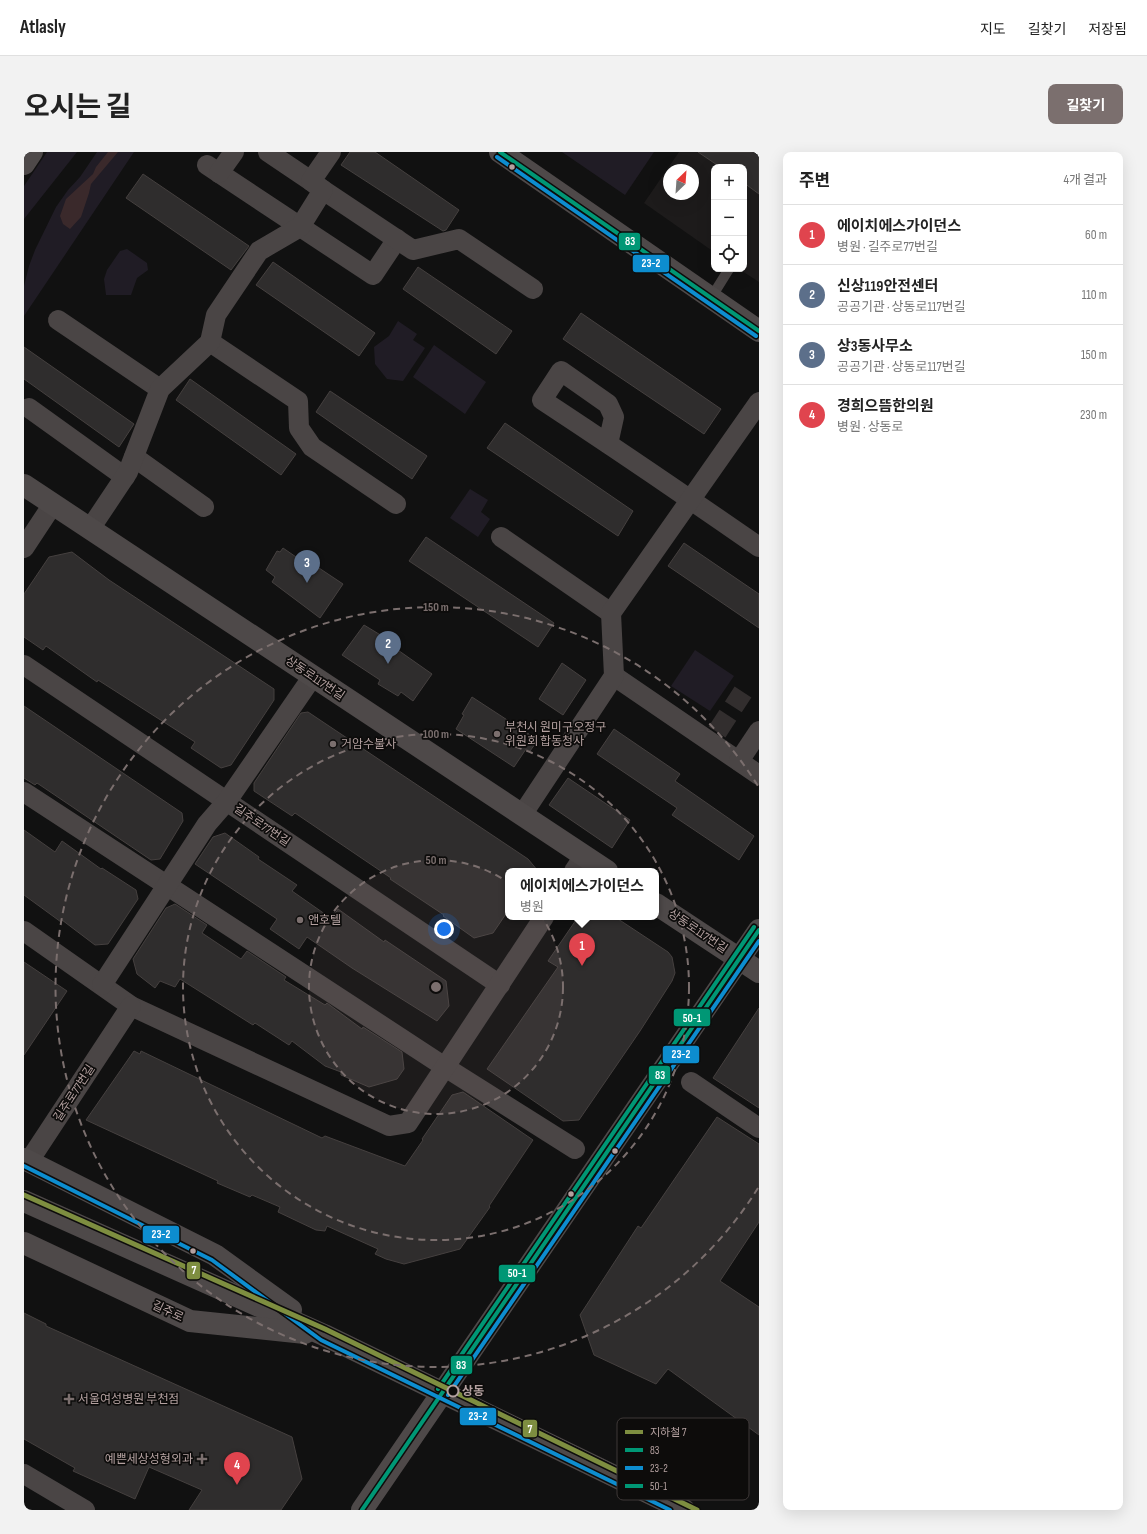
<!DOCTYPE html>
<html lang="ko">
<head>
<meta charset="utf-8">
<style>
	body { margin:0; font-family:"Sofia Sans Condensed","Noto Sans KR",sans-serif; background:#f2f2f2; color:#222 }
	.controls { position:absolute; right:12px; top:12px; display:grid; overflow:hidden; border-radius:8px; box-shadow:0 4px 16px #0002 }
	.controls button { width:36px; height:36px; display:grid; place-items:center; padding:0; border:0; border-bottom:1px solid #e0e0e0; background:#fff; color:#222; font:20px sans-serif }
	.compass { position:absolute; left:639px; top:12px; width:36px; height:36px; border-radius:50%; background:#fff; box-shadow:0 4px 16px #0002; rotate:25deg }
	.you { position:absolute; left:420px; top:777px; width:14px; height:14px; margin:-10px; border:3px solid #fff; border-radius:50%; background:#1a73e8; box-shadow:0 0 0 6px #1a73e833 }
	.badge { display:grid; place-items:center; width:26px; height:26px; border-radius:50%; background:#7b6f6e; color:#fff; font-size:13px; font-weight:700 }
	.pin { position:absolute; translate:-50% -33px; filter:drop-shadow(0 1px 2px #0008) }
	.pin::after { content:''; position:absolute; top:21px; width:14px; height:12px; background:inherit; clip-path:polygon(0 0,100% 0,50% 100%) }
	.popup { position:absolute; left:481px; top:716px; width:154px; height:52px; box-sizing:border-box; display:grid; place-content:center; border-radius:8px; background:#fff; filter:drop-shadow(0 1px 3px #0005); font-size:13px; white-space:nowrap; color:#767676 }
	.popup b { font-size:15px; color:#222 }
	.popup::after { content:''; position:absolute; left:50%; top:100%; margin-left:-8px; border:8px solid transparent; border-top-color:#fff }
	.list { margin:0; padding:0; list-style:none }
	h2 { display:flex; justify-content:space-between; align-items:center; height:52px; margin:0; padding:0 16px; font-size:17px }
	h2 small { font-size:13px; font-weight:400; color:#767676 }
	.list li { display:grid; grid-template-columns:26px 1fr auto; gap:12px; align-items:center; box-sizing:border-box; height:60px; padding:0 16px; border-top:1px solid #e0e0e0 }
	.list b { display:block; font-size:15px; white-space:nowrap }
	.list p { margin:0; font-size:13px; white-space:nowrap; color:#767676 }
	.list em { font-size:13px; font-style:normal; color:#767676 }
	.icon { flex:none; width:22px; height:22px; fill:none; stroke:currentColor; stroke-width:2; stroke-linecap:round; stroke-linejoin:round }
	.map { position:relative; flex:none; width:735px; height:1358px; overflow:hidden; border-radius:8px }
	header { display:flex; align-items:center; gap:24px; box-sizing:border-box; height:56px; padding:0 20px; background:#fff; border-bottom:1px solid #e0e0e0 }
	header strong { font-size:19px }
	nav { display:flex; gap:22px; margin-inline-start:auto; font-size:14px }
	.intro { display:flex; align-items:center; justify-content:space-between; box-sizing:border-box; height:96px; padding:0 24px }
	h1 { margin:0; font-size:28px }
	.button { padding:10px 18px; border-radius:8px; background:#7b6f6e; color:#fff; font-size:14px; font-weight:700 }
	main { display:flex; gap:24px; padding:0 24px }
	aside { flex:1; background:#fff; border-radius:8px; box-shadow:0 4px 16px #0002 }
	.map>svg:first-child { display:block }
	.built { fill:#1d1b1b; fill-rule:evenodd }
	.green { fill:#201c25 }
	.water { fill:#3a292b }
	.building { fill:#2f2d2d; stroke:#45403f }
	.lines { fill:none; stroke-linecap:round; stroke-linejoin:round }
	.street-tunnel { stroke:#322e2e; stroke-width:20; stroke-dasharray:20 10; stroke-linecap:butt }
	.lane { stroke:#4a4545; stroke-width:10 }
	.street { stroke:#4a4545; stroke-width:20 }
	.secondary { stroke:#4e4949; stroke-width:22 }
	.bus-1-casing { stroke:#0d0c0b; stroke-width:7 }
	.bus-2-casing { stroke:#0d0c0b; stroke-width:7 }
	.bus-3-casing { stroke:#0d0c0b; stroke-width:7 }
	.bus-1 { stroke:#009775; stroke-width:4 }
	.bus-2 { stroke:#0d8dcf; stroke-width:4 }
	.bus-3 { stroke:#009775; stroke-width:4 }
	.metro-1-casing { stroke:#0d0c0b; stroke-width:8 }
	.metro-1 { stroke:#7e8e40; stroke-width:5 }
	.ring { fill:none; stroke:#7b6f6e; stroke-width:2; stroke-dasharray:7 5 }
	.bus-dot { fill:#b4a1a0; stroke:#0d0c0b; stroke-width:1.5 }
	.poi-dot { fill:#7b6f6e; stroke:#0d0c0b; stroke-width:1.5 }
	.stop-dot { fill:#0d0c0b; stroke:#b4a1a0; stroke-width:2 }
	.labels { text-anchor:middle; stroke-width:3.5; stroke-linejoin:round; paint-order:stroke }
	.street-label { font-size:12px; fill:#b4a1a0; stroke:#0d0c0b }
	.poi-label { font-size:12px; fill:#b4a1a0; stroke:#0d0c0b; text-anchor:start }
	.stop-label { font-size:12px; font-weight:bold; fill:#b4a1a0; stroke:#0d0c0b; text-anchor:start }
	.key { fill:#0d0c0b; stroke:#3f3938; stroke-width:1 }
	.key-label { font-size:11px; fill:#b4a1a0 }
	.centre { fill:#7b6f6e; stroke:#0d0c0b; stroke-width:2 }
	.ring-label { font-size:12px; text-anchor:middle; font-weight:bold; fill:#7b6f6e; stroke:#0d0c0b; stroke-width:3.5; stroke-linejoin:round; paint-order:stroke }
	.line-badge { stroke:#0d0c0b; stroke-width:1.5 }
	.badge-label { font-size:11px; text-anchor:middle; font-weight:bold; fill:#fff }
</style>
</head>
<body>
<header>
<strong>Atlasly</strong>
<nav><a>지도</a><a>길찾기</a><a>저장됨</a></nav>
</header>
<div class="intro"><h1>오시는 길</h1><a class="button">길찾기</a></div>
<main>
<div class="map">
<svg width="735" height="1358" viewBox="0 0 735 1358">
	<rect width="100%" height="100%" fill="#111"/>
	<path class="built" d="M655,0H735V130L715,117H720V15H690V100L620,51ZM645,18H669V42H645Z"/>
	<g class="green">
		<polygon points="23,0 53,0 0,67 0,34"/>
		<polygon points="73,0 110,0 0,164 0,134 5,114 11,98 32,55 44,38 56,25"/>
		<polygon points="538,0 630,0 601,43"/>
		<polygon points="103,97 123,111 124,118 113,126 107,143 82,143 80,127 83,118 96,99"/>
		<polygon points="374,169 393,182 389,188 401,196 379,229 363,227 351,212 350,195 365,184"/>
		<polygon points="410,193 462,230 441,262 389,225"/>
		<polygon points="446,337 464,348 457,360 466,367 454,385 426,366"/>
		<polygon points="671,498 710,524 686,559 647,534"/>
	</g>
	<polygon class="water" points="84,0 94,0 67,32 65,41 57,65 46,77 39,72 36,64 42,47 69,22 72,15"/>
	<g class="building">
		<polygon points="326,0 351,0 435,58 422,78 419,79 317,13"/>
		<polygon points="674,0 735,0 735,42 720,31 720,15 696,15"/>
		<polygon points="119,22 225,94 207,118 102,46"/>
		<polygon points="249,110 351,181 335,204 232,133"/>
		<polygon points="394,115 488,179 472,202 379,137"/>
		<polygon points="557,161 697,257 680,282 539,187"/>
		<polygon points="0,195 110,272 95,295 0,227"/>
		<polygon points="166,227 272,302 257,323 152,248"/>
		<polygon points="306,239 403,304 388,327 292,260"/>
		<polygon points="481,271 609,359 594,384 463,296"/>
		<polygon points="402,385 530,471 514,495 385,409"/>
		<polygon points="660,391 735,442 735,476 644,414"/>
		<polygon points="259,396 275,407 277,404 319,432 296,466 248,430 251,425 242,418 253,399 256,400"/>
		<polygon points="48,400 85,428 250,537 250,548 207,613 197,616 167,596 171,590 74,528 73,530 22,494 19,498 0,485 0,442 25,405"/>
		<polygon points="340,473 373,493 371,496 408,522 389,549 377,540 374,544 354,532 356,528 318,503"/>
		<polygon points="538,511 562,528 539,563 515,547"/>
		<polygon points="448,545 514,588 506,599 502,597 490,615 432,577 440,563 438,562"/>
		<polygon points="0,554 158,661 159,669 136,707 127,708 13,631 11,633 0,626"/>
		<polygon points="284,560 504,707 514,719 484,719 484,759 469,781 450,786 419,764 420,763 366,727 367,726 271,661 268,664 230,639 230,631 277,561"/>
		<polygon points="590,577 656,622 651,629 730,684 715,708 648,663 653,656 573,602"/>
		<polygon points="544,626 606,668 588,696 525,653"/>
		<polygon points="0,678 31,700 38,689 77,717 78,716 112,738 114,747 84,792 71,793 38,768 37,770 0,743"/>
		<polygon points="201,681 235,705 234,707 273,733 268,739 308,767 314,757 360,790 361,788 422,829 425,854 413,869 328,816 283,785 275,797 246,777 253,767 171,712 189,685"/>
		<polygon points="151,752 183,773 178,781 217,807 223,799 262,825 260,828 301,853 303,851 338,877 339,875 378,900 380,917 373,927 345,935 317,923 317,920 301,914 268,889 265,893 231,871 229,873 156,827 151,835 136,829 131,836 113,822 109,807 142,756"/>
		<polygon points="554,765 591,765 644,800 648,805 651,821 648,829 616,879 555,968 539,969 463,917 534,815 524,809"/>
		<polygon points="0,810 43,839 0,903"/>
		<polygon points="735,856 735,956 689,926"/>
		<polygon points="110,899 116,902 117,899 298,986 301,984 381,1014 399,988 398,987 428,943 439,940 509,988 465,1054 466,1055 436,1097 380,1112 362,1107 351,1102 354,1097 303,1074 301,1079 292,1078 254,1060 256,1055 228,1043 226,1045 193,1031 194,1029 62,968"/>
		<polygon points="693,965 735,992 735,1070 696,1129 735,1155 735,1283 644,1217 632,1232 570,1203 556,1163 614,1074 617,1076"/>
		<polygon points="0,1161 22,1172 22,1174 268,1285 278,1327 257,1358 165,1358 178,1338 125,1315 111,1347 49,1319 51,1316 0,1287"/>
	</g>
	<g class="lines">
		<polyline class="street-tunnel" points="693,580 719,540"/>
		<polyline class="lane" points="687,146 705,117"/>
		<g class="street">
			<polyline points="244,0 287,29"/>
			<polyline points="183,13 349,123 373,87"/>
			<polyline points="195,21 210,0"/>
			<polyline points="299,38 389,98 435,87 509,137"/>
			<polyline points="34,168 136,237"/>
			<polyline points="186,190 274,249 275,276 288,295 372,352"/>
			<polyline points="5,256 101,325"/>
			<path d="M584,292L590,265L584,252L537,219L518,248C591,296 663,345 735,395"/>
			<polyline points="110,305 180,355"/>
			<polyline points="66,377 104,320 136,237 186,190 192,163 235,99 276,75 299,38 287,29 307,0"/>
			<polyline points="477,385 587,461"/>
			<polyline points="0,396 29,352"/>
			<polyline points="0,513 476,833"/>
			<polyline points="590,524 735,623"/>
			<polyline points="715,609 735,579"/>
			<polyline points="0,640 421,915 551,997"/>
			<polyline points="498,663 590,524 587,461 735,250"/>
			<polyline points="550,719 560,704"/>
			<polyline points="0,779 107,854 365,974 384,971 520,765"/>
			<polyline points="78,833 183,672 203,649 289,524"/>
			<polyline points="667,930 735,976"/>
			<polyline points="5,1009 107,854"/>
			<polyline points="0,1322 61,1358"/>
		</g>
		<g class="secondary">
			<polyline points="476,0 735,179"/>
			<polyline points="0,12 8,0"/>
			<polyline points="0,333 583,719"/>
			<polyline points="632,752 735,820"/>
			<polyline points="0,1007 191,1103 267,1158"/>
			<polyline points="0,1049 300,1183 660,1358"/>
			<polyline points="0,1091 166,1169 281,1181"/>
			<polyline points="338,1358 735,778"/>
		</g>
		<defs>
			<g id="bus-1">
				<polyline points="476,0 735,179"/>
				<polyline points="338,1358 735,778"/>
			</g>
			<g id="bus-2">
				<polyline points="473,5 732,184"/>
				<polyline points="0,1014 188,1108 297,1188 646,1358"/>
				<polyline points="424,1243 735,789"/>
			</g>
			<g id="bus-3">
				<polyline points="422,1235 663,1353"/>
				<polyline points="414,1237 730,775"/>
			</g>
		</defs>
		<use href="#bus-1" class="bus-1-casing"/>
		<use href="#bus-2" class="bus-2-casing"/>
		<use href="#bus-3" class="bus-3-casing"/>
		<use href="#bus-1" class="bus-1"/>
		<use href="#bus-2" class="bus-2"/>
		<use href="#bus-3" class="bus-3"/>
		<defs>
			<polyline id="metro-1" points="0,1043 301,1177 673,1358"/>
		</defs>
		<use href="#metro-1" class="metro-1-casing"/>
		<use href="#metro-1" class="metro-1"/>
	</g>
	<circle cx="412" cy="835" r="127" fill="#7b6f6e" fill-opacity=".12"/>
	<g class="ring">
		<circle cx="412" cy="835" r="127"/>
		<circle cx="412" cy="835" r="253"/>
		<path d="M734 1036A380 380 0 1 1 734 634"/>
	</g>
	<g class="bus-dot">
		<circle cx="488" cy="15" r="3.5"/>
		<circle cx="591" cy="999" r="3.5"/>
		<circle cx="547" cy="1042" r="3.5"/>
		<circle cx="169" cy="1099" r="3.5"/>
	</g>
	<g class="poi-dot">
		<circle cx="473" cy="582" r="4"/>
		<circle cx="309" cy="592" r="4"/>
		<circle cx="276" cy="768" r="4"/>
		<path d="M43 1241h4v4h4v4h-4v4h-4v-4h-4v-4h4z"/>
		<path d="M176 1301h4v4h4v4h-4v4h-4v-4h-4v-4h4z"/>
	</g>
	<circle class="stop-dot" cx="429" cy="1239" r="5.5"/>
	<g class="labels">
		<g class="street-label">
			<text transform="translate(291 526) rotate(34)" y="4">상동로117번길</text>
			<text transform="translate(238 673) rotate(34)" y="4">길주로77번길</text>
			<text transform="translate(674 779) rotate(34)" y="4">상동로117번길</text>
			<text transform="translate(50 941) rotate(-57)" y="4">길주로77번길</text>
			<text transform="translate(144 1159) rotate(25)" y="4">길주로</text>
		</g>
		<g class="poi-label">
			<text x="481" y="579">부천시 원미구오정구<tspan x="481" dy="14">위원회 합동청사</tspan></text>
			<text x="317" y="596">거암수불사</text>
			<text x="284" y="772">앤호텔</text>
			<text x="54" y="1251">서울여성병원 부천점</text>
			<text x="169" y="1311" text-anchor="end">예쁜세상성형외과</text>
		</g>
		<g class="stop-label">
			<text x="438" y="1243">상동</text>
		</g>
	</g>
	<rect x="593" y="1266" width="132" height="82" rx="6" class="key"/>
	<rect x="601" y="1278" width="18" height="4" fill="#7e8e40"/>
	<rect x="601" y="1296" width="18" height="4" fill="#009775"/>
	<rect x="601" y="1314" width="18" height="4" fill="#0d8dcf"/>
	<rect x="601" y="1332" width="18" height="4" fill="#009775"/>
	<g class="key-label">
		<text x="626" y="1284">지하철 7</text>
		<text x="626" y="1302">83</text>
		<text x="626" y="1320">23-2</text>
		<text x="626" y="1338">50-1</text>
	</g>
	<circle cx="412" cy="835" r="6" class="centre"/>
	<g class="ring-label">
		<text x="412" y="459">150 m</text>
		<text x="412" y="586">100 m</text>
		<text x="412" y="712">50 m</text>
	</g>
	<g class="line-badge">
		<rect x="594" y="80" width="23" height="19" rx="4" fill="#009775"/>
		<rect x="608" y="102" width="38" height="19" rx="4" fill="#0d8dcf"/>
		<rect x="649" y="856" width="38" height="19" rx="4" fill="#009775"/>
		<rect x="638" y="893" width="38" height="19" rx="4" fill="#0d8dcf"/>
		<rect x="624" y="913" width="23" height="20" rx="4" fill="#009775"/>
		<rect x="118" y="1073" width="38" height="19" rx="4" fill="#0d8dcf"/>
		<rect x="162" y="1109" width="15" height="19" rx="4" fill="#7e8e40"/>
		<rect x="474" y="1112" width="38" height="19" rx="4" fill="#009775"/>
		<rect x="426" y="1203" width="23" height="20" rx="4" fill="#009775"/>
		<rect x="435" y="1255" width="38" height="19" rx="4" fill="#0d8dcf"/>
		<rect x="498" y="1267" width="16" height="19" rx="4" fill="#7e8e40"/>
	</g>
	<g class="badge-label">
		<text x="606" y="93">83</text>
		<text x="627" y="115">23-2</text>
		<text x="668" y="870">50-1</text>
		<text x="657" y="906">23-2</text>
		<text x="636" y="927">83</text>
		<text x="137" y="1086">23-2</text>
		<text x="170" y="1122">7</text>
		<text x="493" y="1125">50-1</text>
		<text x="437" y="1217">83</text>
		<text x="454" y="1268">23-2</text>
		<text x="506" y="1281">7</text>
	</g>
</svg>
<div class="controls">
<button>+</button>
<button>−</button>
<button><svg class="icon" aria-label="locate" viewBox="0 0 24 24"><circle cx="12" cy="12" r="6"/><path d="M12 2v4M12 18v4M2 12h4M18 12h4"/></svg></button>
</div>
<svg class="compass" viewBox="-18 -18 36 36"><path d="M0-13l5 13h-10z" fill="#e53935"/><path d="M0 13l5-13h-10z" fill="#767676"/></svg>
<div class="you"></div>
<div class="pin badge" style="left:558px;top:814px;background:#e0444e">1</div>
<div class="popup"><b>에이치에스가이던스</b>병원</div>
<div class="pin badge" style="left:364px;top:512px;background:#5c6f8a">2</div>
<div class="pin badge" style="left:283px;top:431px;background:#5c6f8a">3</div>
<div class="pin badge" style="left:213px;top:1333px;background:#e0444e">4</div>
</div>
<aside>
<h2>주변<small>4개 결과</small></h2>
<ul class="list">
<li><span class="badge" style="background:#e0444e">1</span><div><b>에이치에스가이던스</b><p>병원 · 길주로77번길</p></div><em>60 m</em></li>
<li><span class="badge" style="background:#5c6f8a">2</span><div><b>신상119안전센터</b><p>공공기관 · 상동로117번길</p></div><em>110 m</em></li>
<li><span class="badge" style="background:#5c6f8a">3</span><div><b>상3동사무소</b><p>공공기관 · 상동로117번길</p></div><em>150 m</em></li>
<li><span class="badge" style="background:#e0444e">4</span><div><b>경희으뜸한의원</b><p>병원 · 상동로</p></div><em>230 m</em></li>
</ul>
</aside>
</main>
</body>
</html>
